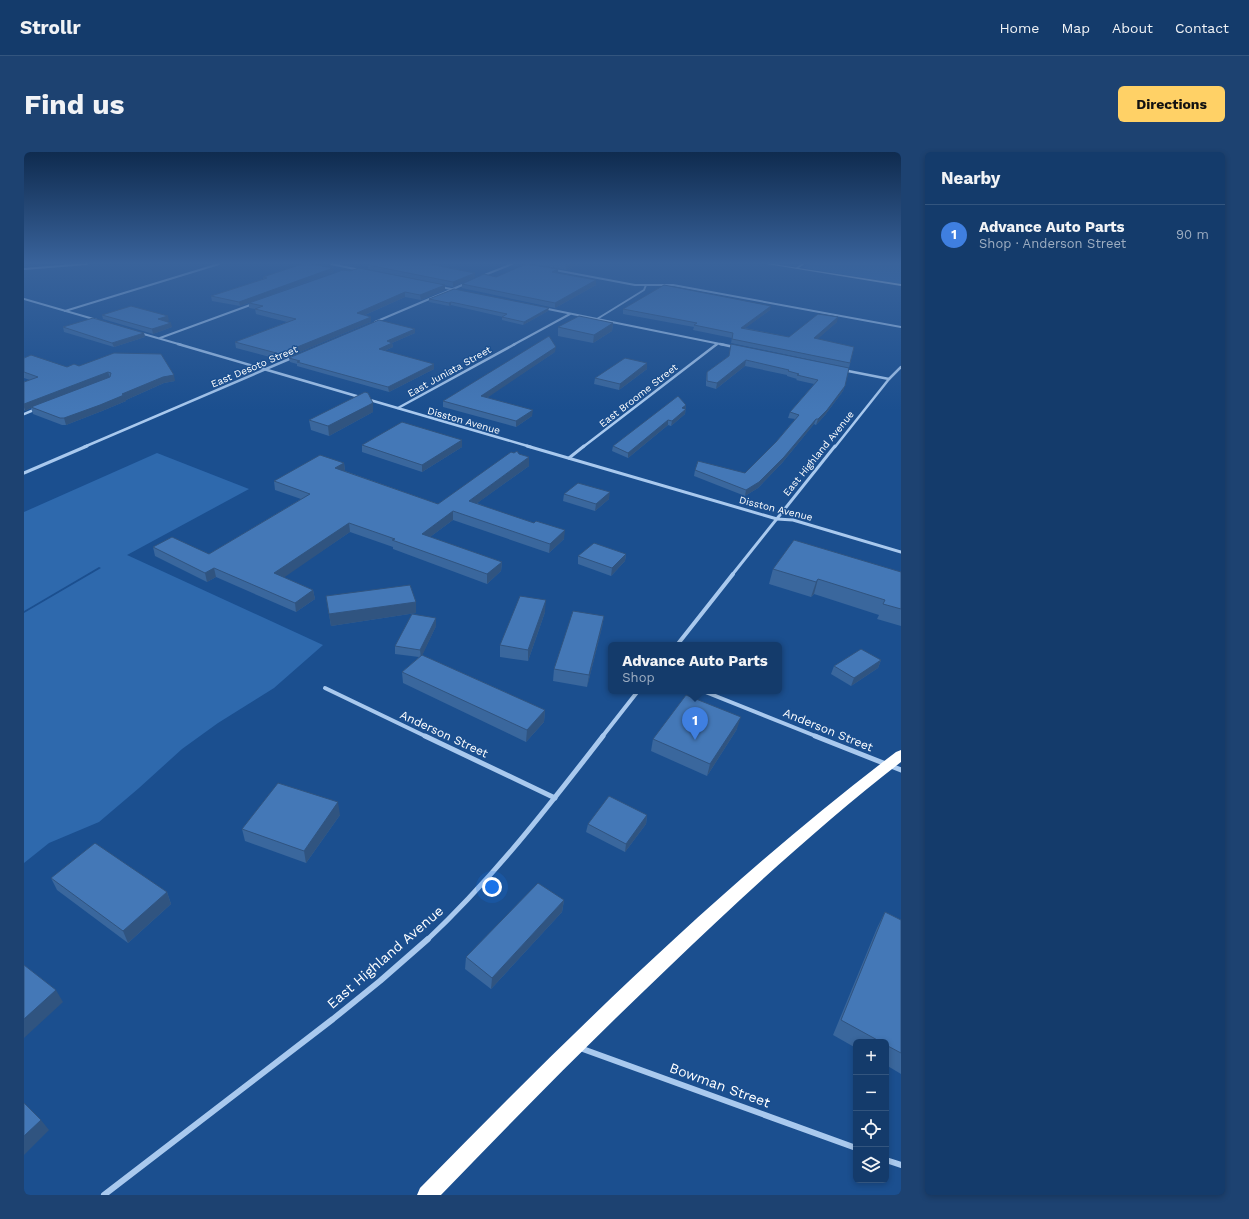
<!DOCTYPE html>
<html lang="en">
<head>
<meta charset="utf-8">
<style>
	body { margin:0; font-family:"Work Sans",sans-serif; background:#1d4271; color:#f1f3f6 }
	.controls { position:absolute; right:12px; bottom:12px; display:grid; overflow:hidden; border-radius:6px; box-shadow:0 2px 6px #0003 }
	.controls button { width:36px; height:36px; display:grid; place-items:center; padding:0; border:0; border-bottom:1px solid #33557e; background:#143b6b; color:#f1f3f6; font:20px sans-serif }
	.you { position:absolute; left:468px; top:735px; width:14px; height:14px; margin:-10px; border:3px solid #fff; border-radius:50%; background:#1a73e8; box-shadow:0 0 0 6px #1a73e833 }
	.badge { display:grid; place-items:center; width:26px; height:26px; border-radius:50%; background:#ffd166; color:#fff; font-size:13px; font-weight:700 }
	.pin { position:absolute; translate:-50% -33px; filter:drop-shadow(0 1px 2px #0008) }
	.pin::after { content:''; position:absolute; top:21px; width:14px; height:12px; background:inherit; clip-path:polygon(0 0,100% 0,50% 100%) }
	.popup { position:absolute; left:584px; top:490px; width:174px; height:52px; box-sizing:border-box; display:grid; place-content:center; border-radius:6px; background:#143b6b; filter:drop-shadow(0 1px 3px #0005); font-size:13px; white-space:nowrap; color:#9dadc1 }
	.popup b { font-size:15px; color:#f1f3f6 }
	.popup::after { content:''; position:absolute; left:50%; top:100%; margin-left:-8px; border:8px solid transparent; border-top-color:#143b6b }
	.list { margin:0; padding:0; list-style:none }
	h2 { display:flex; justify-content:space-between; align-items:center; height:52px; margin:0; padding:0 16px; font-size:17px }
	h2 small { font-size:13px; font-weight:400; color:#9dadc1 }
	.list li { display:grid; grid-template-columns:26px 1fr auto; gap:12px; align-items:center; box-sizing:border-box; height:60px; padding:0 16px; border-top:1px solid #33557e }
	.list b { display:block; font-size:15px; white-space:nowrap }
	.list p { margin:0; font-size:13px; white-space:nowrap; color:#9dadc1 }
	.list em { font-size:13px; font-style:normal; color:#9dadc1 }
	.icon { flex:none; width:22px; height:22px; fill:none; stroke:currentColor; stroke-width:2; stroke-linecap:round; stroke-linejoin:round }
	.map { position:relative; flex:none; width:877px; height:1043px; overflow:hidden; border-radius:6px }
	header { display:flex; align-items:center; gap:24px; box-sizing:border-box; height:56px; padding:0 20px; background:#143b6b; border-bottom:1px solid #33557e }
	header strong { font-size:19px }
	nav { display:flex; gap:22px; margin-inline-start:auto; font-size:14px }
	.intro { display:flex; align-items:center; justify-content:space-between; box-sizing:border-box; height:96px; padding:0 24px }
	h1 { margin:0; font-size:28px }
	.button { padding:10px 18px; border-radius:6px; background:#ffd166; color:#111; font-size:14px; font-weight:700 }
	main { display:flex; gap:24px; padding:0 24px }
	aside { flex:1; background:#143b6b; border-radius:6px; box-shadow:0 2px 6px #0003 }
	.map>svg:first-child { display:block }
	.green { fill:#2e69ad }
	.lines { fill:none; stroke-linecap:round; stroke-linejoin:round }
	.street-far5 { stroke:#a9c9ee; stroke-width:2 }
	.street-far4 { stroke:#a9c9ee; stroke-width:2.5 }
	.street-far3 { stroke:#a9c9ee; stroke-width:3 }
	.street-far2 { stroke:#a9c9ee; stroke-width:4 }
	.street-far1 { stroke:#a9c9ee; stroke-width:5 }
	.street { stroke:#a9c9ee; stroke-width:6 }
	.secondary { fill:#d6e6fa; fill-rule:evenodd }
	.highway { fill:#fff; fill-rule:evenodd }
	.wall { fill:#3a679d }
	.shaded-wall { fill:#305480 }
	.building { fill:#4478b7; stroke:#305480 }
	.labels { text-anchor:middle; stroke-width:3; stroke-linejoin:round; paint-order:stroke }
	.far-street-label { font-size:10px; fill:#fff; stroke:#1b4f8f }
	.street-label { font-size:12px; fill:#fff; stroke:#1b4f8f }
	.near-street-label { font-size:14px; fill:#fff; stroke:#1b4f8f }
</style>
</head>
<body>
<header>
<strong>Strollr</strong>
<nav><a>Home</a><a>Map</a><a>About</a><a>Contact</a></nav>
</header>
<div class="intro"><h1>Find us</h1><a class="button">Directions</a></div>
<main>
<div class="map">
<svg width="877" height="1043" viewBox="0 0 877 1043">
	<rect width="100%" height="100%" fill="#1b4f8f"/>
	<g class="green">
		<polygon points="785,112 877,112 877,132 779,116"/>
		<polygon points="133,301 225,337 103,403 299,493 250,536 194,571 158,597 115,636 75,670 25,691 0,711 0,461 77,416 75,415 0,459 0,360"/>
	</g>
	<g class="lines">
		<g class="street-far5">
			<polyline points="307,112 336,118"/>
			<polyline points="773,116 779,112"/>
			<polyline points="0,117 63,112"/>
			<polyline points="531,118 611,133 649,133 877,175"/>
			<polyline points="458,124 488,112"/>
			<polyline points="417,135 432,138"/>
			<polyline points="0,147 73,168"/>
			<polyline points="519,156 701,193"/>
			<polyline points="41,159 195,112"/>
			<polyline points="573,167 620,138 622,133"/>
			<polyline points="351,170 443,131"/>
			<polyline points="116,181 158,193"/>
			<polyline points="136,186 229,152"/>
			<polyline points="489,193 546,162"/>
			<polyline points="692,193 693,192"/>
		</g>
		<g class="street-far4">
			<polyline points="154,192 507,295"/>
			<polyline points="696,192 710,195"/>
			<polyline points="819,218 865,227"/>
			<polyline points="374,256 491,192"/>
			<polyline points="0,262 12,257"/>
			<polyline points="60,295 270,205"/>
			<polyline points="559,295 693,192"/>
			<polyline points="811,295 865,227 877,215"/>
		</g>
		<g class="street-far3">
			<polyline points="503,294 753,367 769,368 877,400"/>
			<polyline points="545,306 560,294"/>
			<polyline points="0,321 63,294"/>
			<polyline points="708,423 811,294"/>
		</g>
		<g class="street-far2">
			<polyline points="653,493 709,422"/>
			<polyline points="301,536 403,585"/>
			<polyline points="679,539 794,585"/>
			<polyline points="578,585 614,539"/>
		</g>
		<g class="street-far1">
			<polyline points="401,584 531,646"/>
			<polyline points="791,584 877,618"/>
			<path d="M403,788C469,726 524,655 579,584"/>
		</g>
		<g class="street">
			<polyline points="556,896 832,996"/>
			<polyline points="862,1008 877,1013"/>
			<polyline points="80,1043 309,867 356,829 404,787"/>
		</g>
		<polygon class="secondary" points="743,112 749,112 877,132 877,134"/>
		<path class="highway" d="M877,598V610C796,673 720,743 646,814C568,888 492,965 417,1043H393L396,1036C546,883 702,729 872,600Z"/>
	</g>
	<g class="wall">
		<polygon points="511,112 555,112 542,118"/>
		<polygon points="344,113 451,125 429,135 344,117"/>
		<polygon points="534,117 534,121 572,128 572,133 531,156 438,136 438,132 472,125"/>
		<polygon points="326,119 421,133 421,138 397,148 381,145 341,163 347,165 347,170 257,208 212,196 211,190 263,170 232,162 231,157 225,156 225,151 216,154 188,149 187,144 239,127 239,125 310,120 240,146"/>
		<polygon points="405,147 524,159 499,173 478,168 478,165 479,165 427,153 425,154 405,150"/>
		<polygon points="599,157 746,158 721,176 765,185 813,170 793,187 830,195 825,216 707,191 708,186 669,178 670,175 599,162"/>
		<polygon points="78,163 145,169 142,169 148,175 129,182 79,167"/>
		<polygon points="589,171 588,179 569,191 534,184 534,175"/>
		<polygon points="39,175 120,181 121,185 90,195 40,180"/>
		<polygon points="391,177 391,181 368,191 369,195 360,199 410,212 410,217 365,240 273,214 273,212 266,210 265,206"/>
		<polygon points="531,200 463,245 508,264 492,275 419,255 419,249"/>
		<polygon points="705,204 825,216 819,239 801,263 792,273 790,272 758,311 734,336 721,344 670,324 671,318 721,321 752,290 771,267 764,266 766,260 790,232 772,228 773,227 763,224 763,223 721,214 692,237 682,234 682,226 683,220"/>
		<polygon points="0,206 43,215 55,214 151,229 140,231 102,248 102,249 78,259 42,273 38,273 9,262 7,256 1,259 0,258 0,230 6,228 0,226"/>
		<polygon points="623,211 623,217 595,238 570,232 571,226"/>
		<polygon points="662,253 661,262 647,274 644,273 604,306 588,299 589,294"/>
		<polygon points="349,260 305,284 287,278 285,268"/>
		<polygon points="338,293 438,295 398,320 338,300"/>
		<polygon points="495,302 505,305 505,314 453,351 540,387 525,401 429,368 406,385 478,410 477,419 463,432 369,397 369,395 326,380 259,425 289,438 291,447 272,460 192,425 183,430 131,404 129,395 185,402 277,347 251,338 250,329 320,311 321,319 414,352"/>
		<polygon points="540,342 585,347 571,359 539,349"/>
		<polygon points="602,402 601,409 587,424 554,412 554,404"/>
		<polygon points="749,417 877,420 877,474 853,467 855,463 790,442 787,445 745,432"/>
		<polygon points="302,444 392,450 392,461 307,474"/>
		<polygon points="521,460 504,509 476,505 476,493"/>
		<polygon points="580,464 578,475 563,535 529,529 530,517"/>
		<polygon points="412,474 398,503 521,558 520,570 502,590 379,531 378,520 395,505 371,502 371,494"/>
		<polygon points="857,508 854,516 827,534 807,522 810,514"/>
		<polygon points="713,577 683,624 627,599 629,587"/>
		<polygon points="316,663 282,711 221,689 218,677"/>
		<polygon points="623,663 622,672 601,700 562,680 564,672"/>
		<polygon points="27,726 143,740 147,752 104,791 33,738"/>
		<polygon points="540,748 538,760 467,837 441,817 442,805"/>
		<polygon points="861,760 877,768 877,922 862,913 862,890 832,890 832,896 809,883 853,776"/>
	</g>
	<g class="shaded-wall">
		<polygon points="542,112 555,112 542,118"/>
		<polygon points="309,116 310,120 216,154 215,150"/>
		<polygon points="534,117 534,121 528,120"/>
		<polygon points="451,121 451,125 429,135 429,130"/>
		<polygon points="572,128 572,133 531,156 531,151"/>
		<polygon points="421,133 421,138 397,148 396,143"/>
		<polygon points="381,140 381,145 334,166 333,161"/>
		<polygon points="427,150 427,153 425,154 425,151"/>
		<polygon points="747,154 746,158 716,180 717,176"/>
		<polygon points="525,156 524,159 499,173 500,170"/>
		<polygon points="144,164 145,169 135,172 134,167"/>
		<polygon points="347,165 347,170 257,208 256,202"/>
		<polygon points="814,165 813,170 789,191 790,186"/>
		<polygon points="147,171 148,175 129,182 128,177"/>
		<polygon points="589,171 588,179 569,191 570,183"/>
		<polygon points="391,177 391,181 368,191 369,195 355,201 355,197 363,189"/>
		<polygon points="120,181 121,185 90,195 88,191"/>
		<polygon points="532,195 531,200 457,250 457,244"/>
		<polygon points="722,208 721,214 692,237 693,231"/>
		<polygon points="623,211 623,217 595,238 596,232"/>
		<polygon points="410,212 410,217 365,240 364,235"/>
		<polygon points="84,220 86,226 7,255 7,256 1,259 0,255 0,252"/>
		<polygon points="150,223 151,229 140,231 102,248 102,249 78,259 42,273 40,266 139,225"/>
		<polygon points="821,234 819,239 801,263 792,273 794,267"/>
		<polygon points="349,251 349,260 305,284 304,274"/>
		<polygon points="662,253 661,262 647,274 648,269 658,256"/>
		<polygon points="509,258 508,264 492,275 492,269"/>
		<polygon points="792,267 790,272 758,311 734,336 721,344 722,338"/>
		<polygon points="644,268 644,273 604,306 604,301"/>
		<polygon points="438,288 438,295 398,320 398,313"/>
		<polygon points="505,305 505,314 445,357 445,349"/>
		<polygon points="320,311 321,319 312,324 311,316"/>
		<polygon points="586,340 585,347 571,359 572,352"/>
		<polygon points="429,359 429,368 398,391 398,382"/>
		<polygon points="325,371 326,380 252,431 250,421"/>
		<polygon points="541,378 540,387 525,401 526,392"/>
		<polygon points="602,402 601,409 587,424 588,416"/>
		<polygon points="478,410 477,419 463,432 463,422"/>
		<polygon points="190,416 192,425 183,430 181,421"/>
		<polygon points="794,427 790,442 787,445 792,430"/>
		<polygon points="289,438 291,447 272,460 271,451"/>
		<polygon points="522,448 521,460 504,509 504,498"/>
		<polygon points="392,450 392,461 307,474 305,462"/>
		<polygon points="580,464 578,475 563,535 565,523"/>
		<polygon points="412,466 412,474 397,506 396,498"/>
		<polygon points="857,508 854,516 827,534 830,526"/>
		<polygon points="521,558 520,570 502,590 503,578"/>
		<polygon points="717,565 713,577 683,624 686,612"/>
		<polygon points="314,650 316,663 282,711 280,699"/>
		<polygon points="623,663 622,672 601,700 602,692"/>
		<polygon points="143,740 147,752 104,791 99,779"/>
		<polygon points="540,748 538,760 467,837 468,826"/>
		<polygon points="32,838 39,850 0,886 0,867"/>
		<polygon points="17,968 25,978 0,1003 0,984"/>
	</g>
	<g class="building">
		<polygon points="278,112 287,112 309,116 215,150 187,144 243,126 239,125"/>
		<polygon points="347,112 405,112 451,121 429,130 344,113"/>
		<polygon points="502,112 534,117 528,120 572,128 531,151 438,132 460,122 472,125"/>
		<polygon points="335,116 421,133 396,143 381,140 333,161 347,165 256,202 211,190 272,167 231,157 239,154 225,151 319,118 326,119"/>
		<polygon points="640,133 747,154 717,176 765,185 794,162 814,165 790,186 830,195 826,211 708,187 709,181 670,173 673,171 599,157"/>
		<polygon points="430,137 525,156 500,170 478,165 483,162 427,150 425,151 405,147"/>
		<polygon points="107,154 144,164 134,167 147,171 128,177 78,163"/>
		<polygon points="555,164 589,171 570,183 534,175"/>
		<polygon points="69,166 120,181 88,191 39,175"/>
		<polygon points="355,168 391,177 363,189 368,191 355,197 410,212 364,235 273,210 276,209 265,206"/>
		<polygon points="525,184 532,195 457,244 509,258 492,269 419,249"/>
		<polygon points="707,192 825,216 821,234 803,258 794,267 792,267 760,305 735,330 722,338 671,318 674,309 721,321 752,290 775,263 766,260 794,228 773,223 775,222 764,219 765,218 722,208 693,231 683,229 683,220 705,204"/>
		<polygon points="90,201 137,202 150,223 139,225 98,242 100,243 76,253 40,266 36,266 7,255 86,225 87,221 84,220 0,252 0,230 14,225 0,220 0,206 7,203 43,215 50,212 55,214"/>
		<polygon points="601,206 623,211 596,232 571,226"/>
		<polygon points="341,240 344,241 349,251 304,274 285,268"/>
		<polygon points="654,244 662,253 658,256 662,257 648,269 644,268 604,301 589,294"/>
		<polygon points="378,270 438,288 398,313 338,293"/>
		<polygon points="493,299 495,302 505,305 445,349 510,371 512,369 541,378 526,392 429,359 398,382 478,410 463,422 368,388 371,387 325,371 250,421 289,438 271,451 190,416 181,421 129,395 148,385 185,402 286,342 250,329 296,303 320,311 311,316 414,352 487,300 490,301"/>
		<polygon points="554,331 586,340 572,352 540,342"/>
		<polygon points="770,388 877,420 877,457 859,452 861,448 794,427 792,430 749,417"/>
		<polygon points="570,391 602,402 588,416 554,404"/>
		<polygon points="386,433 392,450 305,462 302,444"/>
		<polygon points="496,444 522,448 504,498 476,493"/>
		<polygon points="549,459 580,464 565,523 530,517"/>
		<polygon points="388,462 412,466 396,498 371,494"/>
		<polygon points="837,497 857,508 830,526 810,514"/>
		<polygon points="398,503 521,558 503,578 378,520"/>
		<polygon points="662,543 717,565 686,612 629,587"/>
		<polygon points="254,631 314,650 280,699 218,677"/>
		<polygon points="585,644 623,663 602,692 564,672"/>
		<polygon points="71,691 143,740 99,779 27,726"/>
		<polygon points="514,731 540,748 468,826 442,805"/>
		<polygon points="861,760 877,768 877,901 862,893 862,890 857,890 817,868"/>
		<polygon points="0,813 32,838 0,867"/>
		<polygon points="0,951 17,968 0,984"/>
	</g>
	<linearGradient id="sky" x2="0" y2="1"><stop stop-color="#0f2b4f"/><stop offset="0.43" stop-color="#39639b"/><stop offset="1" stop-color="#39639b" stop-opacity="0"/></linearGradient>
	<rect width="877" height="258" fill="url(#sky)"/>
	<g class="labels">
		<g class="far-street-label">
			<text transform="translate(230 214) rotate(-23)" y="4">East Desoto Street</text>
			<text transform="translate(425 219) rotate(-29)" y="4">East Juniata Street</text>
			<text transform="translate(614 243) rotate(-38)" y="4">East Broome Street</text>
			<text transform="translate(440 268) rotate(16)" y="4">Disston Avenue</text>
			<text transform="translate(794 301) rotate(-51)" y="4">East Highland Avenue</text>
			<text transform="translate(752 356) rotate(14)" y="4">Disston Avenue</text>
		</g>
		<g class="street-label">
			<text transform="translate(804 578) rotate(22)" y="4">Anderson Street</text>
			<text transform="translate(420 582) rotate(25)" y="4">Anderson Street</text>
		</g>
		<g class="near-street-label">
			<text transform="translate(361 805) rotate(-41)" y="5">East Highland Avenue</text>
			<text transform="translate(696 933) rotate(20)" y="5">Bowman Street</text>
		</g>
	</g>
</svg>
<div class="controls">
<button>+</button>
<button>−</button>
<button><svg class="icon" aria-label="locate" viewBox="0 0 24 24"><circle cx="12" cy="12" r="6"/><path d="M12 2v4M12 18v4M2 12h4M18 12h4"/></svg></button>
<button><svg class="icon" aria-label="layers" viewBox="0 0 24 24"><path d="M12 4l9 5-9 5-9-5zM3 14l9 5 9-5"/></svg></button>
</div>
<div class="you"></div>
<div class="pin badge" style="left:671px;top:588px;background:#3f7fe0">1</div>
<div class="popup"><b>Advance Auto Parts</b>Shop</div>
</div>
<aside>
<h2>Nearby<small></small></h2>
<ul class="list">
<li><span class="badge" style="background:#3f7fe0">1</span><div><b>Advance Auto Parts</b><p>Shop · Anderson Street</p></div><em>90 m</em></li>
</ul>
</aside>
</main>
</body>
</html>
